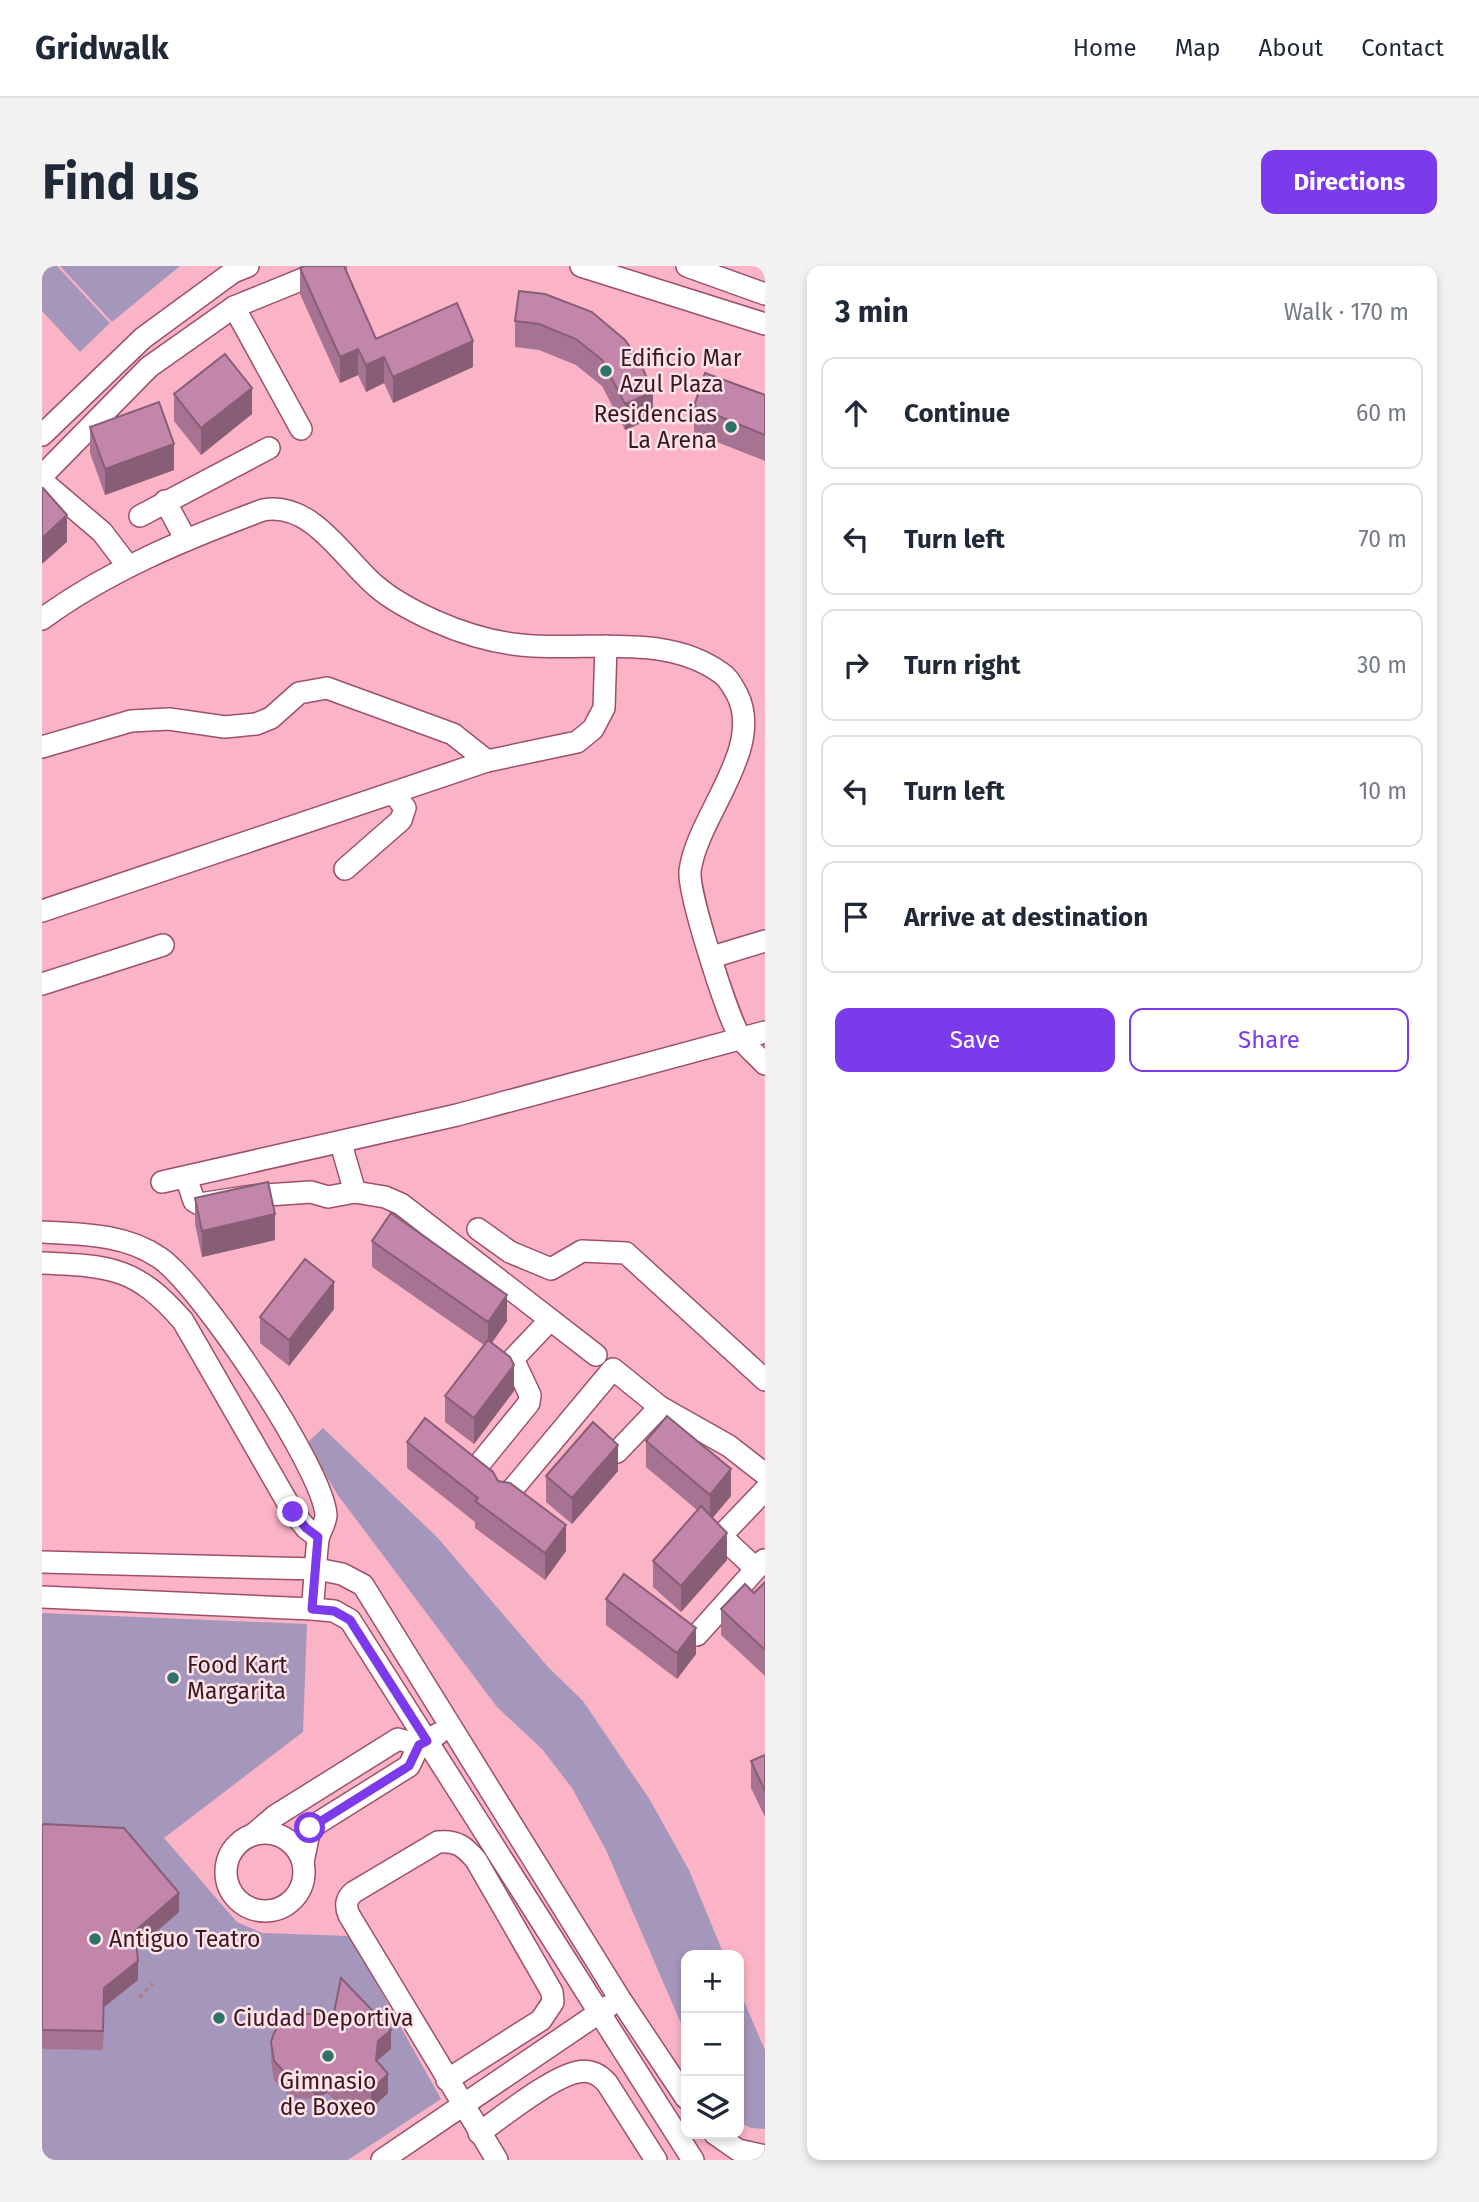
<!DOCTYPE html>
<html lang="en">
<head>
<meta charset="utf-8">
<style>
	body { margin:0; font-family:"Fira Sans",sans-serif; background:#f2f2f3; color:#1f2937 }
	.controls { position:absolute; right:21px; bottom:21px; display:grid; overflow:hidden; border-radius:14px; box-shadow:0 4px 10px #0003 }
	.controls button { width:63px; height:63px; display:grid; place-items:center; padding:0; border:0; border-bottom:2px solid #e0e1e3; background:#fff; color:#1f2937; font:35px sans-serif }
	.stop { position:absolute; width:21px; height:21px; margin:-16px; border:5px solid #7c3aed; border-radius:50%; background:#fff }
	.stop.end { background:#7c3aed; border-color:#fff; box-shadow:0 2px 7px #0008 }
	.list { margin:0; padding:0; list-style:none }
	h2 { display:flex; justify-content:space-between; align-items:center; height:91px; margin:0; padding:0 28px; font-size:30px }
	h2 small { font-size:23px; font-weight:400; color:#747a83 }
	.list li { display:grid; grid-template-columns:46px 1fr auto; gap:21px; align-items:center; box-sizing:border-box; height:112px; margin:0 14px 14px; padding:0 14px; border:2px solid #e0e1e3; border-radius:14px }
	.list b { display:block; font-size:26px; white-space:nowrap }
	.list em { font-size:23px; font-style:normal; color:#747a83 }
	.actions { display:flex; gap:14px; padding:21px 28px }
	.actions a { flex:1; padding:16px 0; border:2px solid #7c3aed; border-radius:14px; text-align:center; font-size:24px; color:#7c3aed }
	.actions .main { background:#7c3aed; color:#fff }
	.icon { flex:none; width:38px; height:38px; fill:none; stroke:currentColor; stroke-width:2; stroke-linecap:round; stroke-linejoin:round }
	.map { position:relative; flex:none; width:723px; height:1894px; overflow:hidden; border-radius:14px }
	header { display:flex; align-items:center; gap:42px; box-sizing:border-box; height:98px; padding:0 35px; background:#fff; border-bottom:2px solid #e0e1e3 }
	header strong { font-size:33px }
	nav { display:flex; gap:38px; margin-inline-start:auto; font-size:24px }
	.intro { display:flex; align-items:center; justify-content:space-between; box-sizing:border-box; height:168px; padding:0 42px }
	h1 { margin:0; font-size:49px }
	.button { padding:18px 32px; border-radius:14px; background:#7c3aed; color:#fff; font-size:24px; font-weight:700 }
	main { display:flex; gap:42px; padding:0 42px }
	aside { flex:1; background:#fff; border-radius:14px; box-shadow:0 4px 10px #0003 }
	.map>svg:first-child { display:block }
	.green { fill:#a597bc }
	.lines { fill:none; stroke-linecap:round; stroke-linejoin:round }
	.minor-casing { stroke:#9d5167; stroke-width:24 }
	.path { stroke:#b67d8c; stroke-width:3.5; stroke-dasharray:5 3.5; stroke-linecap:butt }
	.minor { stroke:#fff; stroke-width:21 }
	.wall { fill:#a77392 }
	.shaded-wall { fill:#885e77 }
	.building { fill:#c286aa; stroke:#885e77; stroke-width:2 }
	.route { stroke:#7c3aed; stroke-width:9 }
	.poi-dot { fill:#2d736a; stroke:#ffe3e9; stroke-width:2.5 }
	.labels { text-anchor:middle; stroke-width:5; stroke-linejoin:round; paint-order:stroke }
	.poi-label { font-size:23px; fill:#381821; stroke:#ffe3e9; text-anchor:start }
</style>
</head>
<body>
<header>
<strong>Gridwalk</strong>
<nav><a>Home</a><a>Map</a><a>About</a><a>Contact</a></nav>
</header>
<div class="intro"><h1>Find us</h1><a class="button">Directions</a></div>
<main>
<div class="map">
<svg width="723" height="1894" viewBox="0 0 723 1894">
	<rect width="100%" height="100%" fill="#fab4c6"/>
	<g class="green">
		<polygon points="3,0 15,0 68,57 38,86 0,45 0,3"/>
		<polygon points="18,0 138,0 70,56"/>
		<polygon points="281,1162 396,1272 506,1401 541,1435 608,1534 647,1604 682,1689 644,1689 644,1769 564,1584 530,1522 500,1483 455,1441 295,1228 265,1177"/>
		<polygon points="0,1347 265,1358 261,1466 122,1572 195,1656 220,1667 308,1670 399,1833 306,1894 0,1894"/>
		<polygon points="697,1724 723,1784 723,1863 709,1862 697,1856"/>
	</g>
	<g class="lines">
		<defs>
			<g id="minor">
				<polyline points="539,0 723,58"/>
				<polyline points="645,0 723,28"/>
				<polyline points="192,41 259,163"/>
				<polyline points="0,169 101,72 191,6 206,0"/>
				<polyline points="0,210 107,101 192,41 293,0"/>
				<polyline points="0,215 60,266 86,300"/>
				<polyline points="123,235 144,274"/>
				<polyline points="98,250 227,182"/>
				<path d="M0,353C67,304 143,273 221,244C270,235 301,292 334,320C350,334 373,346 393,355C420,367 449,376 479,379C544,386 622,366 679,407C687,412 690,420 695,428C723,483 655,550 648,605C646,628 685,749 698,771C704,781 715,789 723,798"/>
				<polyline points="0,481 89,455 127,453 183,461 214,458 229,452 257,427 285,422 411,468 445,495"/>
				<polyline points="303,603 359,554 363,542 353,529"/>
				<polyline points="0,645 445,495 535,476 551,463 562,442 564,380"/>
				<polyline points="670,691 723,675"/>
				<polyline points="0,718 121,679"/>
				<polyline points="299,878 313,926"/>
				<polyline points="144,911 152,935 157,938 210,930 269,926 286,931 313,926 343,931 359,938 554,1089"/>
				<polyline points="120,916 415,849 723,766"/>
				<polyline points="436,963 468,986 509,1003 540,985 584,987 723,1114"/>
				<path d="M0,966C40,968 84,968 118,992C158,1019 281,1202 284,1249C284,1257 277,1266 276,1274C273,1297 273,1320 270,1343"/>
				<path d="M0,997C69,1000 94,1001 141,1055L251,1246L264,1262L276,1271"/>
				<polyline points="575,1186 618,1141"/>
				<polyline points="439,1196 487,1137 488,1129 471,1093 508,1054"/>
				<polyline points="464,1231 571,1103 618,1141 687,1180 723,1208"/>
				<polyline points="0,1296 275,1303 300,1308 321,1319 578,1733 644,1832"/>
				<polyline points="713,1302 679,1270 723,1224"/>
				<polyline points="0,1331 270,1343 292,1345 308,1354 651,1894"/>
				<polyline points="655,1369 722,1294"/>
				<circle cx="223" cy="1606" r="39"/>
				<polyline points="213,1567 233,1550 356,1473 377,1479"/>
				<polyline points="261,1596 268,1562 367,1500 377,1479 396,1468"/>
				<path d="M405,1814L499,1754L511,1736L510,1726L434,1594C423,1581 415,1574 396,1576L312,1626C304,1632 303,1640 307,1649L455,1894"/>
				<path d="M437,1867C460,1851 511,1810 536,1806C548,1803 558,1809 565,1817L614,1894"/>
				<polyline points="673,1868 696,1884 723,1890"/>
				<polyline points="340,1894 567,1740"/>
			</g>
		</defs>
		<use href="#minor" class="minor-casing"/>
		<g class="path">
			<polyline points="163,1674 185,1674"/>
			<polyline points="97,1732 111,1717"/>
		</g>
		<use href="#minor" class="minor"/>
	</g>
	<g class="wall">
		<polygon points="258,2 334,73 431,101 351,137 342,117 324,126 316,109 298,117 258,28"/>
		<polygon points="503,28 611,152 583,164 560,120 534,99 497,84 473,81 473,55"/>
		<polygon points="132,128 210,148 159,189 132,155"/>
		<polygon points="723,129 723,195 652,167 652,140"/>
		<polygon points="48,161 132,204 63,229 48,187"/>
		<polygon points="153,932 233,974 160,991 153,958"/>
		<polygon points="330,975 465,1055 450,1077 472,1125 432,1178 403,1156 403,1130 442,1079 330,1001"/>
		<polygon points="292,1043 247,1100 218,1077 218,1051"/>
		<polygon points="604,1175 689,1230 670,1252 685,1294 639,1346 611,1321 611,1295 655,1244 604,1201"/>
		<polygon points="365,1176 456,1215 524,1285 503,1314 433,1262 433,1256 365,1202"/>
		<polygon points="576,1205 530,1258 504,1236 504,1210"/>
		<polygon points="723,1316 723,1410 679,1369 679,1343 712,1327"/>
		<polygon points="564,1333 654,1388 635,1413 564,1359"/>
		<polygon points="723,1489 723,1551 709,1522 709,1495"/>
		<polygon points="0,1559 137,1646 95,1683 96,1714 62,1741 61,1784 0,1783"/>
		<polygon points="290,1756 349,1783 336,1794 336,1796 346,1827 329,1843 302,1844 285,1827 272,1833 253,1832 245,1828 232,1814 229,1795 229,1776"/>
	</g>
	<g class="shaded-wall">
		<polygon points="431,75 431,101 351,137 351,111"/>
		<polygon points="316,83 316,109 298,117 298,91"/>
		<polygon points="342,91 342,117 324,126 324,99"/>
		<polygon points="210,122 210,148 159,189 159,162"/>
		<polygon points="611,126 611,152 583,164 583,138"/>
		<polygon points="132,178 132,204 63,229 63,203"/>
		<polygon points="25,249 25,276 0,298 0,272"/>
		<polygon points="233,948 233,974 160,991 160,965"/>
		<polygon points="292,1016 292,1043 247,1100 247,1074"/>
		<polygon points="465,1029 465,1055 446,1082 446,1056"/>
		<polygon points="472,1099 472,1125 432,1178 432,1152"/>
		<polygon points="576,1179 576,1205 530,1258 530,1232"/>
		<polygon points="689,1203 689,1230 668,1255 668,1229"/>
		<polygon points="524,1259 524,1285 503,1314 503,1287"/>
		<polygon points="685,1267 685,1294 639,1346 639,1320"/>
		<polygon points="654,1362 654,1388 635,1413 635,1387"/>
		<polygon points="137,1627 137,1646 93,1684 93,1665"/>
		<polygon points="96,1695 96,1714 62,1741 61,1784 62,1722"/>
		<polygon points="349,1764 349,1783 336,1794 334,1813 336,1775"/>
		<polygon points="285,1808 285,1827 272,1833 272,1814"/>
		<polygon points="346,1808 346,1827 329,1843 329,1824"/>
	</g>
	<g class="building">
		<polygon points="263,0 302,0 334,73 415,37 431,75 351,111 342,91 324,99 316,83 298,91 258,2"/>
		<polygon points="477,25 503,28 550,46 583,74 597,94 611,126 583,138 560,94 534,73 497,58 473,55"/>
		<polygon points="183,88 210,122 159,162 132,128"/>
		<polygon points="663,107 723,129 723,169 652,140"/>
		<polygon points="117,136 132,178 63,203 48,161"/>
		<polygon points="1,222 25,249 0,272 0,223"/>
		<polygon points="226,916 233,948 160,965 153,932"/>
		<polygon points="349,947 465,1029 446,1056 330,975"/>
		<polygon points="263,993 292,1016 247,1074 218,1051"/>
		<polygon points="446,1074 468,1091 472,1099 432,1152 403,1130"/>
		<polygon points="625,1150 689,1203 668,1229 604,1175"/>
		<polygon points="383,1152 451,1206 456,1215 468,1217 524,1259 503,1287 433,1235 436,1232 365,1176"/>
		<polygon points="551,1156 576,1179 530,1232 504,1210"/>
		<polygon points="659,1240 685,1267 639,1320 611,1295"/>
		<polygon points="582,1308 654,1362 635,1387 564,1333"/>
		<polygon points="723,1316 723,1384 679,1343 703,1318 712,1327"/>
		<polygon points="723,1489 723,1525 709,1495"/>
		<polygon points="2,1558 82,1562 137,1627 93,1665 96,1695 62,1722 61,1765 0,1764 0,1559"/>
		<polygon points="299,1712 349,1764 336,1775 334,1794 346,1808 329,1824 302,1825 285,1808 272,1814 253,1813 245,1809 232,1795 229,1776 232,1767 237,1759 253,1748 272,1748 290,1756"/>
	</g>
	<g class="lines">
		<polyline class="route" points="251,1246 264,1262 276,1271 270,1343 292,1345 308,1354 385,1475 377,1479 367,1500 268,1562"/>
	</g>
	<g class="poi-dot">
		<circle cx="564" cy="105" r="7"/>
		<circle cx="689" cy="161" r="7"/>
		<circle cx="131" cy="1412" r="7"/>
		<circle cx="53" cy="1673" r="7"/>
		<circle cx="177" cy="1752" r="7"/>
		<circle cx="286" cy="1790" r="7"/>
	</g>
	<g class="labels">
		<g class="poi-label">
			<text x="578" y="100">Edificio Mar<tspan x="578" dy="26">Azul Plaza</tspan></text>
			<text x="675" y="156" text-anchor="end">Residencias<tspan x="675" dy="26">La Arena</tspan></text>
			<text x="145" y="1407">Food Kart<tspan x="145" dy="26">Margarita</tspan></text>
			<text x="67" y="1681">Antiguo Teatro</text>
			<text x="191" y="1760">Ciudad Deportiva</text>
			<text x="286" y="1823" text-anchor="middle">Gimnasio<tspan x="286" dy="26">de Boxeo</tspan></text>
		</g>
	</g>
</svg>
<div class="controls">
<button>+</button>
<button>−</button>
<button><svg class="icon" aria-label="layers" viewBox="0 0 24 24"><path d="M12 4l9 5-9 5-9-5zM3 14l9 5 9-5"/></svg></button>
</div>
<div class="stop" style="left:268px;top:1562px"></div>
<div class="stop end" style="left:251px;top:1246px"></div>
</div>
<aside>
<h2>3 min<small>Walk · 170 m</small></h2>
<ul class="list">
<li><svg class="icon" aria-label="ahead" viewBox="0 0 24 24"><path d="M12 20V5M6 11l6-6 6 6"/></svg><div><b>Continue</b></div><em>60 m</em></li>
<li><svg class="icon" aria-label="left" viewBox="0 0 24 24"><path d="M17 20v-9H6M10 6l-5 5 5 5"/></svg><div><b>Turn left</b></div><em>70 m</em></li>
<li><svg class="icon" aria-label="right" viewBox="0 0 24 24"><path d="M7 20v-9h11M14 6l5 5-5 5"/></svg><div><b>Turn right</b></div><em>30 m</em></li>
<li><svg class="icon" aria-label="left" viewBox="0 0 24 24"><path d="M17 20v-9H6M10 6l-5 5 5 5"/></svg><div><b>Turn left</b></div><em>10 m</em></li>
<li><svg class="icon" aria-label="arrive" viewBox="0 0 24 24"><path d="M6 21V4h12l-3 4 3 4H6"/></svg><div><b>Arrive at destination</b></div></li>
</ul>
<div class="actions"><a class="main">Save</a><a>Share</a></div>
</aside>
</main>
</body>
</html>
